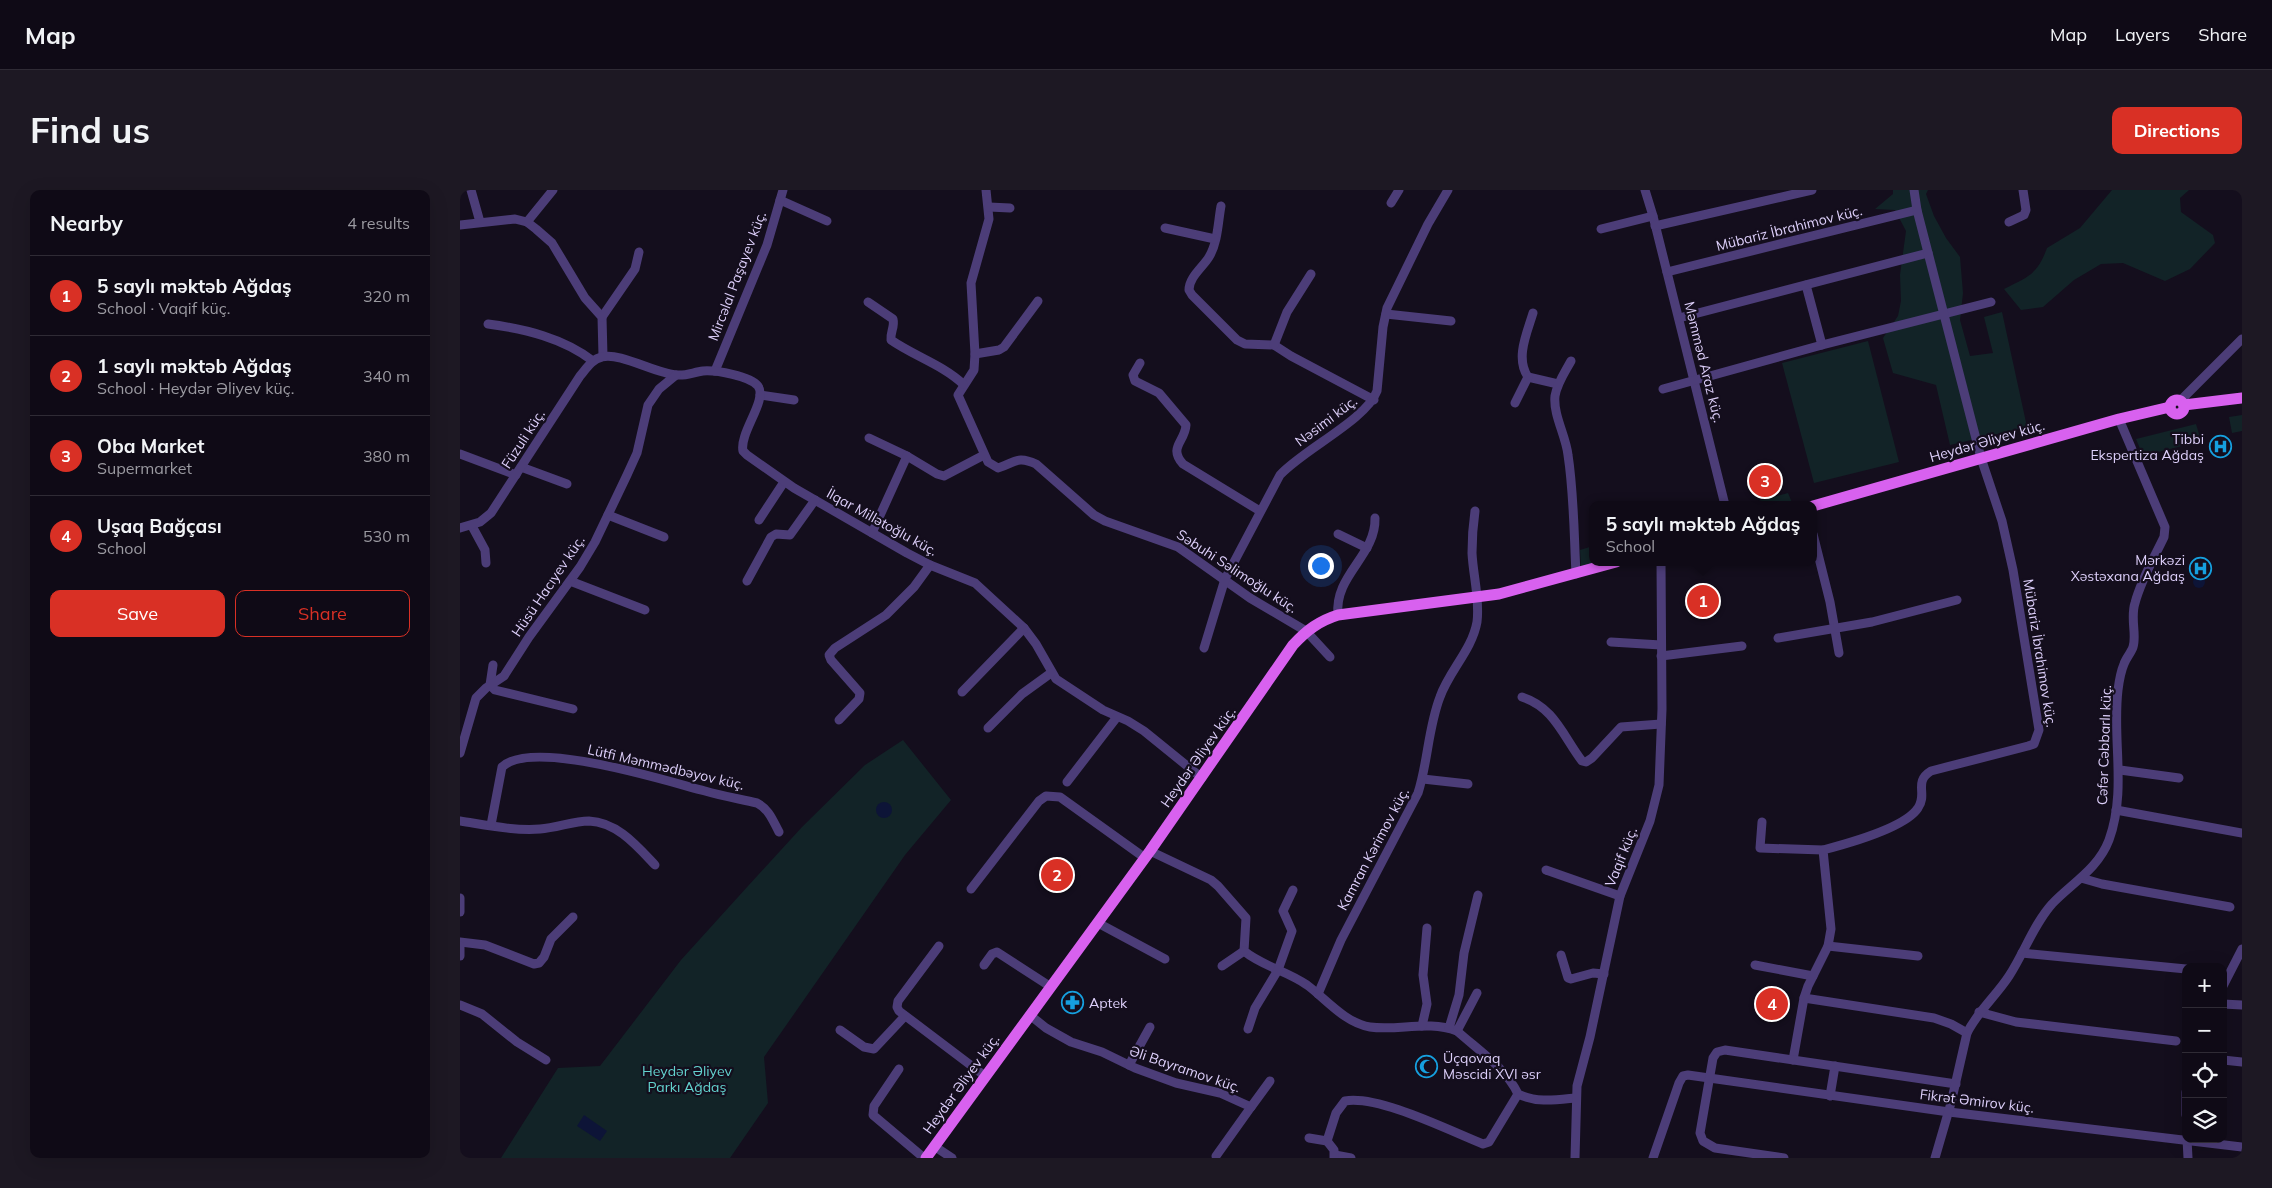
<!DOCTYPE html>
<html lang="en">
<head>
<meta charset="utf-8">
<style>
	body { margin:0; font-family:Mulish,sans-serif; background:#1d1823; color:#f1f3f6 }
	.controls { position:absolute; right:15px; bottom:15px; display:grid; overflow:hidden; border-radius:10px; box-shadow:0 5px 20px #0002 }
	.controls button { width:45px; height:45px; display:grid; place-items:center; padding:0; border:0; border-bottom:1px solid #2f2b35; background:#0f0a16; color:#f1f3f6; font:25px sans-serif }
	.you { position:absolute; left:860px; top:375px; width:18px; height:18px; margin:-12px; border:4px solid #fff; border-radius:50%; background:#1a73e8; box-shadow:0 0 0 8px #1a73e833 }
	.badge { display:grid; place-items:center; width:32px; height:32px; border-radius:50%; background:#d93025; color:#fff; font-size:16px; font-weight:700 }
	.pin { position:absolute; translate:-50% -50%; border:2px solid #fff; box-shadow:0 1px 5px #0006 }
	.popup { position:absolute; left:1129px; top:311px; width:228px; height:65px; box-sizing:border-box; display:grid; place-content:center; border-radius:10px; background:#0f0a16; filter:drop-shadow(0 1px 4px #0005); font-size:16px; white-space:nowrap; color:#9b9aa1 }
	.popup b { font-size:19px; color:#f1f3f6 }
	.popup::after { content:''; position:absolute; left:50%; top:100%; margin-left:-10px; border:10px solid transparent; border-top-color:#0f0a16 }
	.list { margin:0; padding:0; list-style:none }
	h2 { display:flex; justify-content:space-between; align-items:center; height:65px; margin:0; padding:0 20px; font-size:21px }
	h2 small { font-size:16px; font-weight:400; color:#9b9aa1 }
	.list li { display:grid; grid-template-columns:32px 1fr auto; gap:15px; align-items:center; box-sizing:border-box; height:80px; padding:0 20px; border-top:1px solid #2f2b35 }
	.list b { display:block; font-size:19px; white-space:nowrap }
	.list p { margin:0; font-size:16px; white-space:nowrap; color:#9b9aa1 }
	.list em { font-size:16px; font-style:normal; color:#9b9aa1 }
	.actions { display:flex; gap:10px; padding:15px 20px }
	.actions a { flex:1; padding:11px 0; border:1px solid #d93025; border-radius:10px; text-align:center; font-size:18px; color:#d93025 }
	.actions .main { background:#d93025; color:#fff }
	.icon { flex:none; width:28px; height:28px; fill:none; stroke:currentColor; stroke-width:2; stroke-linecap:round; stroke-linejoin:round }
	.map { position:relative; flex:none; width:1782px; height:968px; overflow:hidden; border-radius:10px }
	header { display:flex; align-items:center; gap:30px; box-sizing:border-box; height:70px; padding:0 25px; background:#0f0a16; border-bottom:1px solid #2f2b35 }
	header strong { font-size:24px }
	nav { display:flex; gap:28px; margin-inline-start:auto; font-size:18px }
	.intro { display:flex; align-items:center; justify-content:space-between; box-sizing:border-box; height:120px; padding:0 30px }
	h1 { margin:0; font-size:35px }
	.button { padding:12px 22px; border-radius:10px; background:#d93025; color:#fff; font-size:18px; font-weight:700 }
	main { display:flex; gap:30px; padding:0 30px }
	aside { flex:1; background:#0f0a16; border-radius:10px; box-shadow:0 5px 20px #0002 }
	.map>svg:first-child { display:block }
	.green { fill:#122327 }
	.water { fill:#0d1437 }
	.lines { fill:none; stroke-linecap:round; stroke-linejoin:round }
	.minor { stroke:#4c3d78; stroke-width:9 }
	.major { stroke:#d861ef; stroke-width:11 }
	.labels { text-anchor:middle; stroke-width:4.5; stroke-linejoin:round; paint-order:stroke }
	.street-label { font-size:14px; fill:#ddcffa; stroke:#140e1d }
	.poi-label { font-size:14px; fill:#ddcffa; stroke:#140e1d; text-anchor:end }
	.park-label { font-size:14px; fill:#63d2ce; stroke:#140e1d }
</style>
</head>
<body>
<header>
<strong>Map</strong>
<nav><a>Map</a><a>Layers</a><a>Share</a></nav>
</header>
<div class="intro"><h1>Find us</h1><a class="button">Directions</a></div>
<main>
<aside>
<h2>Nearby<small>4 results</small></h2>
<ul class="list">
<li><span class="badge">1</span><div><b>5 saylı məktəb Ağdaş</b><p>School · Vaqif küç.</p></div><em>320 m</em></li>
<li><span class="badge">2</span><div><b>1 saylı məktəb Ağdaş</b><p>School · Heydər Əliyev küç.</p></div><em>340 m</em></li>
<li><span class="badge">3</span><div><b>Oba Market</b><p>Supermarket</p></div><em>380 m</em></li>
<li><span class="badge">4</span><div><b>Uşaq Bağçası</b><p>School</p></div><em>530 m</em></li>
</ul>
<div class="actions"><a class="main">Save</a><a>Share</a></div>
</aside>
<div class="map">
<svg width="1782" height="968" viewBox="0 0 1782 968">
	<rect width="100%" height="100%" fill="#140e1d"/>
	<g class="green">
		<polygon points="1433,0 1468,0 1466,4 1474,26 1486,48 1500,67 1503,103 1500,130 1510,166 1533,163 1524,127 1542,122 1567,237 1490,255 1476,195 1433,183 1423,148 1438,126 1441,111 1440,85 1446,41 1435,20 1415,19 1433,4"/>
		<path d="M1652,0H1729L1720,8L1721,22L1753,45L1755,53L1730,79L1705,91L1663,73L1641,74L1614,90L1583,117L1561,120L1544,99C1569,86 1577,85 1587,58L1620,38Z"/>
		<polygon points="1408,151 1439,272 1354,293 1322,173"/>
		<polygon points="1782,225 1782,241 1772,243 1769,227"/>
		<polygon points="1736,234 1741,251 1683,266 1676,249"/>
		<polygon points="1328,303 1333,315 1284,315"/>
		<polygon points="1133,356 1133,372 1139,372 1121,377 1120,360"/>
		<polygon points="443,550 491,610 445,665 304,867 308,913 270,968 41,968 98,878 140,876 221,770 288,696 342,637 405,575"/>
	</g>
	<g class="water">
		<circle cx="1739" cy="392" r="6"/>
		<circle cx="424" cy="620" r="8"/>
		<polygon points="124,925 147,941 140,951 117,936"/>
	</g>
	<g class="lines">
		<g class="minor">
			<polyline points="11,0 20,32"/>
			<path d="M526,0L529,29L511,93L515,164L514,180L498,205L528,272L538,278C555,273 557,265 576,274L634,325L645,331L718,357L790,408L846,441L870,467"/>
			<polyline points="1185,0 1193,26 1265,315"/>
			<polyline points="320,10 367,31"/>
			<polyline points="931,13 939,0"/>
			<path d="M761,16C758,32 758,52 749,67C743,77 729,87 729,100L732,105L777,150L785,154L814,155L831,166L914,210"/>
			<polyline points="529,17 550,18"/>
			<polyline points="67,32 93,0"/>
			<polyline points="1549,32 1564,25 1566,20 1563,0"/>
			<polyline points="0,35 55,29 67,32 76,39 92,53 125,108 142,127 143,166"/>
			<polyline points="1195,36 1352,0"/>
			<polyline points="705,38 755,49"/>
			<polyline points="1141,39 1193,26"/>
			<polyline points="1207,82 1457,20"/>
			<polyline points="1346,95 1362,155"/>
			<path d="M408,112L433,129C435,137 430,142 431,150C454,166 483,175 503,194"/>
			<path d="M1073,123C1067,143 1055,168 1068,187L1098,194"/>
			<polyline points="926,124 991,131"/>
			<polyline points="142,127 175,79 179,62"/>
			<polyline points="1219,128 1468,63"/>
			<path d="M28,134C65,139 103,148 133,171"/>
			<polyline points="814,155 827,122 851,84"/>
			<polyline points="515,164 539,160 544,157 578,111"/>
			<path d="M1111,171C1105,182 1097,193 1095,206C1093,225 1106,246 1108,265C1114,304 1114,345 1116,384"/>
			<path d="M680,173L673,185L675,191L699,203L726,235C725,252 708,257 723,274L800,321"/>
			<polyline points="255,181 307,55 323,0"/>
			<polyline points="1203,199 1362,155 1531,112"/>
			<polyline points="300,205 334,210"/>
			<polyline points="1720,211 1782,149"/>
			<polyline points="1055,213 1068,187"/>
			<polyline points="409,248 447,266"/>
			<polyline points="0,264 56,285"/>
			<polyline points="61,277 107,294"/>
			<polyline points="148,325 204,347"/>
			<polyline points="299,330 324,292"/>
			<polyline points="12,336 25,360 26,373"/>
			<path d="M0,338L20,332L31,323L120,186C126,179 132,169 142,167C160,162 196,184 217,185C226,186 234,182 243,181C256,180 290,186 298,196C308,210 279,243 283,261L287,265L334,298L447,363L470,375L515,393L564,438L576,454L596,489L643,520L668,531L684,541L742,588"/>
			<polyline points="412,343 447,266 477,284 484,286 524,265"/>
			<polyline points="878,344 907,358"/>
			<polyline points="1353,344 1370,412 1379,463"/>
			<polyline points="110,391 185,420"/>
			<polyline points="287,391 311,347 316,344 330,345 355,310"/>
			<path d="M878,425C874,385 916,366 915,328"/>
			<polyline points="1318,448 1412,432 1497,410"/>
			<polyline points="1151,452 1201,455"/>
			<path d="M744,458L765,389L820,285C844,259 906,230 917,201L923,137L927,118L968,34L988,0"/>
			<polyline points="1201,466 1282,456"/>
			<polyline points="33,475 30,495 35,500 113,519"/>
			<polyline points="502,502 564,438"/>
			<path d="M1062,507C1094,517 1103,546 1122,571L1126,572L1132,568L1161,537L1201,534"/>
			<polyline points="379,530 399,509 400,503 371,470 369,465 375,458 426,425 454,397 470,375"/>
			<polyline points="528,538 562,504 591,483"/>
			<polyline points="0,563 16,508 26,498 44,486 69,447 120,377 135,352 167,285 177,263 188,215 199,199 216,185"/>
			<polyline points="1660,580 1719,588"/>
			<polyline points="963,589 1008,594"/>
			<polyline points="607,592 657,527"/>
			<polyline points="1656,620 1782,643"/>
			<path d="M0,631C26,635 54,641 80,639C97,638 113,631 129,631C157,632 177,656 195,675"/>
			<polyline points="1302,632 1300,658 1363,660"/>
			<path d="M31,635L42,577C72,548 206,591 245,601C262,606 280,609 297,613C309,619 313,631 319,642"/>
			<path d="M690,661L751,690L758,696L786,728L784,761C802,776 827,781 847,795C866,809 885,833 910,837C939,841 968,830 997,841C1018,860 1046,878 1058,904C1077,913 1095,910 1115,908"/>
			<polyline points="1086,680 1160,706"/>
			<polyline points="1621,688 1642,694 1770,717"/>
			<polyline points="511,699 579,611 586,606 600,607 685,668"/>
			<polyline points="0,708 0,722"/>
			<polyline points="638,733 705,769"/>
			<polyline points="0,752 25,755 74,774 79,773 84,767 91,749 113,727"/>
			<polyline points="0,756 0,766"/>
			<polyline points="479,756 438,811 437,817 439,821 525,886"/>
			<polyline points="1368,756 1458,766"/>
			<polyline points="1562,763 1726,779"/>
			<polyline points="1101,765 1108,788 1111,789 1133,783 1144,784"/>
			<polyline points="524,775 532,764 537,762 591,797"/>
			<polyline points="1295,775 1353,786"/>
			<polyline points="762,776 784,761"/>
			<polyline points="1763,796 1782,759"/>
			<path d="M858,804L881,750L958,603C968,572 968,538 980,507C989,481 1012,460 1017,432C1020,409 1013,385 1012,363C1012,349 1013,335 1015,321"/>
			<polyline points="1344,808 1474,828 1491,834 1507,843"/>
			<polyline points="1763,814 1782,815"/>
			<polyline points="0,815 22,824 57,852 86,870"/>
			<polyline points="1519,822 1556,832 1716,851"/>
			<polyline points="571,826 586,838 611,852 642,862 675,878 716,893 760,903 791,917 756,966"/>
			<polyline points="962,836 967,814 963,785 967,738"/>
			<polyline points="989,838 999,805 1004,763 1018,705"/>
			<polyline points="788,839 795,818 818,780 832,741 823,721 833,700"/>
			<polyline points="380,840 404,857 414,859 445,826"/>
			<polyline points="997,841 1017,803"/>
			<path d="M1333,870L1344,808L1348,796L1368,756L1371,739L1363,660C1386,654 1445,638 1458,618C1468,604 1453,592 1471,581L1568,556L1574,554L1579,540L1553,380L1542,331L1521,268L1457,20L1454,0"/>
			<polyline points="1763,870 1782,872"/>
			<polyline points="669,875 690,837"/>
			<polyline points="439,879 414,916 413,925 464,968"/>
			<polyline points="1726,902 1726,925"/>
			<polyline points="1370,906 1375,876"/>
			<polyline points="791,917 810,891"/>
			<polyline points="849,948 867,951"/>
			<polyline points="1727,949 1728,968"/>
			<polyline points="474,956 492,968"/>
			<polyline points="875,965 891,968"/>
			<path d="M874,968V960L867,951L876,923L885,911C919,905 990,941 1023,954L1029,952L1058,904"/>
			<polyline points="1115,968 1117,896 1130,847 1160,706 1190,631 1199,595 1202,519 1201,372"/>
			<polyline points="1193,968 1219,893 1223,886 1228,885 1489,922 1782,957"/>
			<polyline points="1324,968 1255,958 1243,951 1240,943 1253,868 1257,862 1265,860 1496,894"/>
			<path d="M1475,968L1491,913L1507,843C1518,821 1536,806 1549,786C1564,763 1574,734 1592,714C1612,693 1638,679 1649,650C1667,600 1652,550 1658,500C1659,492 1661,481 1664,474C1666,468 1671,463 1673,457C1677,445 1670,428 1675,413C1681,390 1694,368 1704,347L1705,337L1659,229"/>
		</g>
		<g class="major">
			<circle cx="1717" cy="217" r="7"/>
			<polyline points="1724,215 1782,208"/>
			<polyline points="1353,316 1659,229 1710,217"/>
			<path d="M466,968L690,661L833,455C847,440 859,431 878,425L1039,404L1156,372"/>
		</g>
	</g>
	<defs>
		<symbol id="hospital-ring" viewBox="-11 -11 22 22"><circle r="9.5" fill="#140e1d" stroke="#16a0df" stroke-width="1.5"/><path d="M-5-5h3v3.5h4V-5h3V5h-3V1.5h-4V5h-3Z" fill="#16a0df"/></symbol>
		<symbol id="pharmacy-ring" viewBox="-11 -11 22 22"><circle r="9.5" fill="#140e1d" stroke="#16a0df" stroke-width="1.5"/><path d="M-2-6h4v4h4v4h-4v4h-4v-4h-4v-4h4Z" fill="#16a0df"/></symbol>
		<symbol id="mosque-ring" viewBox="-11 -11 22 22"><circle r="9.5" fill="#140e1d" stroke="#16a0df" stroke-width="1.5"/><path d="M3.5-4.9A6 6 0 1 0 3.5 4.9A5 5 0 1 1 3.5-4.9Z" fill="#16a0df"/></symbol>
	</defs>
	<g fill-rule="evenodd">
		<use href="#hospital-ring" x="1748" y="244" width="25" height="25"/>
		<use href="#hospital-ring" x="1728" y="366" width="25" height="25"/>
		<use href="#pharmacy-ring" x="600" y="800" width="25" height="25"/>
		<use href="#mosque-ring" x="954" y="864" width="25" height="25"/>
	</g>
	<g class="labels">
		<g class="street-label">
			<text transform="translate(1329 38) rotate(-14)" y="5">Mübariz İbrahimov küç.</text>
			<text transform="translate(277 86) rotate(-69)" y="5">Mircəlal Paşayev küç.</text>
			<text transform="translate(1244 172) rotate(76)" y="5">Məmməd Araz küç.</text>
			<text transform="translate(866 231) rotate(-37)" y="5">Nəsimi küç.</text>
			<text transform="translate(63 249) rotate(-57)" y="5">Füzuli küç.</text>
			<text transform="translate(1527 251) rotate(-16)" y="5">Heydər Əliyev küç.</text>
			<text transform="translate(422 332) rotate(29)" y="5">İlqar Millətoğlu küç.</text>
			<text transform="translate(777 381) rotate(33)" y="5">Səbuhi Səlimoğlu küç.</text>
			<text transform="translate(88 396) rotate(-56)" y="5">Hüsü Hacıyev küç.</text>
			<text transform="translate(1580 463) rotate(81)" y="5">Mübariz İbrahimov küç.</text>
			<text transform="translate(1644 555) rotate(-88)" y="5">Cəfər Cəbbarlı küç.</text>
			<text transform="translate(738 567) rotate(-55)" y="5">Heydər Əliyev küç.</text>
			<text transform="translate(206 577) rotate(13)" y="5">Lütfi Məmmədbəyov küç.</text>
			<text transform="translate(913 659) rotate(-62)" y="5">Kamran Kərimov küç.</text>
			<text transform="translate(1161 667) rotate(-68)" y="5">Vaqif küç.</text>
			<text transform="translate(725 879) rotate(19)" y="5">Əli Bayramov küç.</text>
			<text transform="translate(501 894) rotate(-54)" y="5">Heydər Əliyev küç.</text>
			<text transform="translate(1517 911) rotate(7)" y="5">Fikrət Əmirov küç.</text>
		</g>
		<g class="poi-label">
			<text x="1744" y="254">Tibbi<tspan x="1744" dy="16">Ekspertiza Ağdaş</tspan></text>
			<text x="1725" y="375">Mərkəzi<tspan x="1725" dy="16">Xəstəxana Ağdaş</tspan></text>
			<text x="629" y="818" text-anchor="start">Aptek</text>
			<text x="983" y="873" text-anchor="start">Üçqovaq<tspan x="983" dy="16">Məscidi XVI əsr</tspan></text>
		</g>
		<g class="park-label">
			<text x="227" y="886">Heydər Əliyev<tspan x="227" dy="16">Parkı Ağdaş</tspan></text>
		</g>
	</g>
</svg>
<div class="controls">
<button>+</button>
<button>−</button>
<button><svg class="icon" aria-label="locate" viewBox="0 0 24 24"><circle cx="12" cy="12" r="6"/><path d="M12 2v4M12 18v4M2 12h4M18 12h4"/></svg></button>
<button><svg class="icon" aria-label="layers" viewBox="0 0 24 24"><path d="M12 4l9 5-9 5-9-5zM3 14l9 5 9-5"/></svg></button>
</div>
<div class="you"></div>
<div class="pin badge" style="left:1243px;top:411px">1</div>
<div class="popup"><b>5 saylı məktəb Ağdaş</b>School</div>
<div class="pin badge" style="left:597px;top:685px">2</div>
<div class="pin badge" style="left:1305px;top:291px">3</div>
<div class="pin badge" style="left:1312px;top:814px">4</div>
</div>
</main>
</body>
</html>
